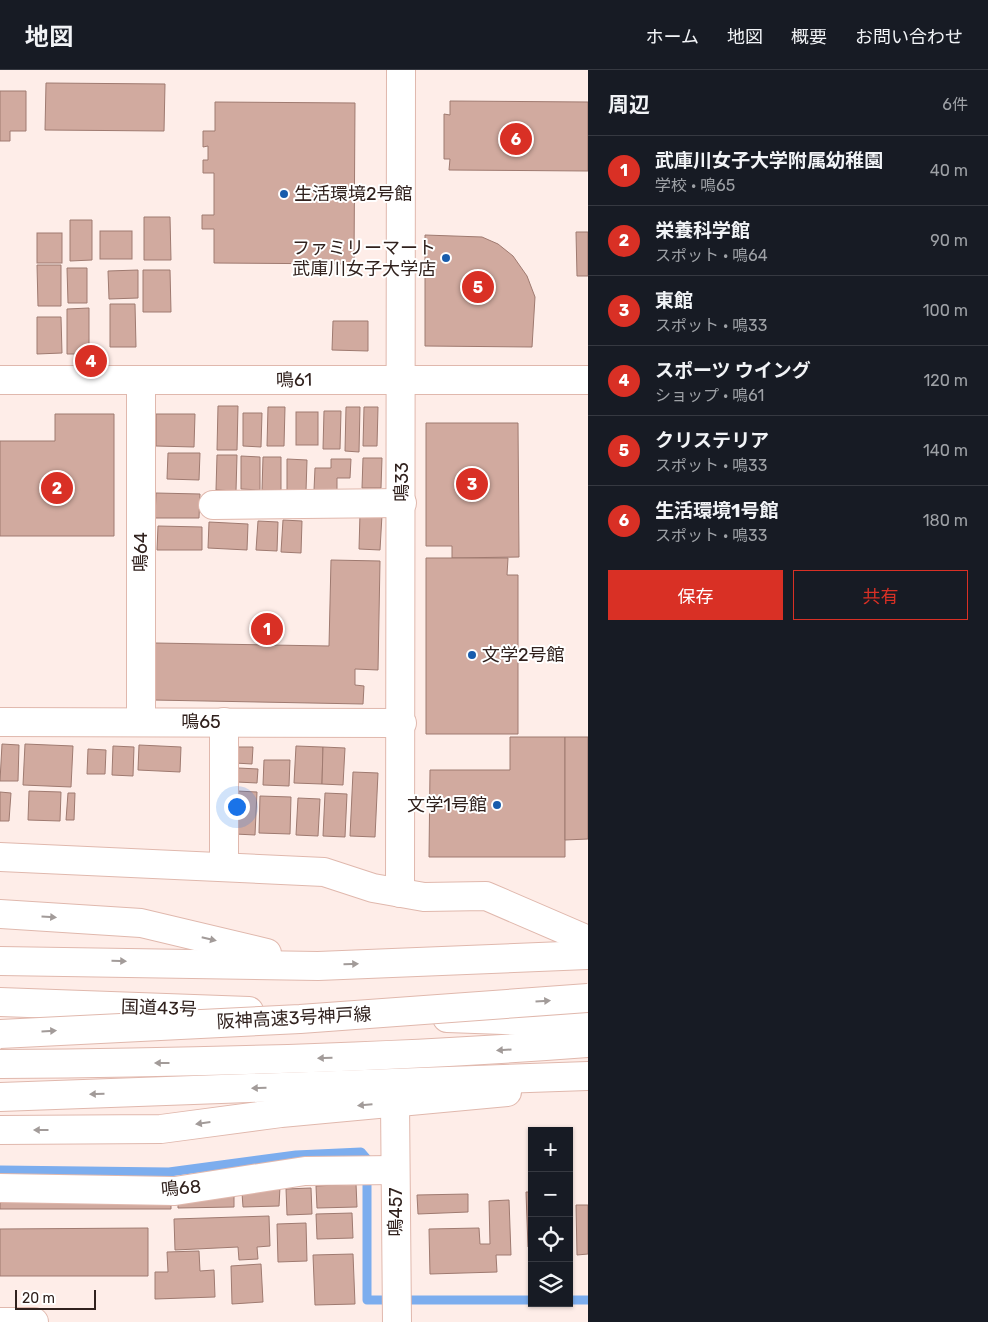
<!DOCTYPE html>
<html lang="ja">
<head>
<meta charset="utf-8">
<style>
	body { margin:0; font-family:Rubik,"Noto Sans JP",sans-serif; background:#20242c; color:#f1f3f6 }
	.controls { position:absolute; right:15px; bottom:15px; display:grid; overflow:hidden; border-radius:0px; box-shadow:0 1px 4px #0004 }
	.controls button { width:45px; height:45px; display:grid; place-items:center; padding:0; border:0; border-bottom:1px solid #363941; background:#171b24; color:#f1f3f6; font:25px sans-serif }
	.scale { position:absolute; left:15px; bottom:12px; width:81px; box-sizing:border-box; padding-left:5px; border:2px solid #30211d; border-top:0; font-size:14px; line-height:18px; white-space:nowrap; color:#30211d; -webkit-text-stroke:4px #fff; paint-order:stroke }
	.you { position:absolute; left:236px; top:736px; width:18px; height:18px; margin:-12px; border:4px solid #fff; border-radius:50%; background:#1a73e8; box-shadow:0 0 0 8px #1a73e833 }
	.badge { display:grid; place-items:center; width:32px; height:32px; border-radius:50%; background:#d93025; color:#fff; font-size:16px; font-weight:700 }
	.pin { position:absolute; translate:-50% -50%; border:2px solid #fff; box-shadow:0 1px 5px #0006 }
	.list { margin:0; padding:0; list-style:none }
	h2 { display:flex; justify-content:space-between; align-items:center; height:65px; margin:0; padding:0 20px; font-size:21px }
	h2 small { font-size:16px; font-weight:400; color:#9ea1a6 }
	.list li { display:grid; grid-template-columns:32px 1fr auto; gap:15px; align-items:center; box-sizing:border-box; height:70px; padding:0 20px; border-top:1px solid #363941 }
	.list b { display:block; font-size:19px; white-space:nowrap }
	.list p { margin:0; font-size:16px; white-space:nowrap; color:#9ea1a6 }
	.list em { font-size:16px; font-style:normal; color:#9ea1a6 }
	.actions { display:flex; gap:10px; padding:15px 20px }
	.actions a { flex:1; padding:11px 0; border:1px solid #d93025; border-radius:0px; text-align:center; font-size:18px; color:#d93025 }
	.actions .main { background:#d93025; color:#fff }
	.icon { flex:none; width:28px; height:28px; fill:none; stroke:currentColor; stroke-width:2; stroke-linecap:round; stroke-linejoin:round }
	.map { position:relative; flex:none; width:588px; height:1252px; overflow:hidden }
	header { display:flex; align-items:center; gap:30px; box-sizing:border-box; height:70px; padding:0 25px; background:#171b24; border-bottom:1px solid #363941 }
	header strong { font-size:24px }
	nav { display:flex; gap:28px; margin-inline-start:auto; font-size:18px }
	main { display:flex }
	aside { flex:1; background:#171b24 }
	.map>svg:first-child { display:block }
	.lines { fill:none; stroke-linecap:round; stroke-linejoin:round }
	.stream { stroke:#7cadee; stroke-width:9 }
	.building { fill:#d1aa9f; stroke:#9f7a70 }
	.minor-casing { stroke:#e0b8ad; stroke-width:30 }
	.highway-casing { stroke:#e0b8ad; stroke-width:30 }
	.minor { stroke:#fff; stroke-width:28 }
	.highway { stroke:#fff; stroke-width:28 }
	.highway-bridge-casing { stroke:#e0b8ad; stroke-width:30; stroke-linecap:butt }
	.highway-bridge { stroke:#fff; stroke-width:28 }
	.oneway { fill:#a29b99 }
	.poi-dot { fill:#185cac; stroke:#fff; stroke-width:2 }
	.labels { text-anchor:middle; stroke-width:4; stroke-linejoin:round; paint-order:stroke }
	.poi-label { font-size:18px; fill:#30211d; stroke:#fff; text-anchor:start }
	.street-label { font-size:18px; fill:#30211d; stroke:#fff }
</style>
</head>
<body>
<header>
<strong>地図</strong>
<nav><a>ホーム</a><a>地図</a><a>概要</a><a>お問い合わせ</a></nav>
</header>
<main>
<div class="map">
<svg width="588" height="1252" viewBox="0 0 588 1252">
	<rect width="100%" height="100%" fill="#feede8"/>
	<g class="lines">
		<g class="stream">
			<polyline points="0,1100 169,1102 296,1085 361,1082 367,1089 367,1230 532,1230"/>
			<polyline points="569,1230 588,1230"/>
		</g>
	</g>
	<g class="building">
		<polygon points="46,13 165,14 164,61 45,60"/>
		<polygon points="0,21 26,21 26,61 10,61 10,71 0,71"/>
		<polygon points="450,31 588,32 588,101 449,100 450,89 444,89 444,44 450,45"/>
		<polygon points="215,32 355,33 354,194 214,193 214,159 202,159 202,145 214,145 214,103 203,103 203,90 208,90 208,76 203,77 203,61 215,61"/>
		<polygon points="144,147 170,147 171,190 144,190"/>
		<polygon points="70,150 92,150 92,190 70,191"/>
		<rect x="100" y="161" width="32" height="28"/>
		<polygon points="576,162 588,162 588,206 577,206"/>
		<rect x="37" y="163" width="25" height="30"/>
		<polygon points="425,165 482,167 498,174 513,186 527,206 535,227 532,277 425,276"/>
		<polygon points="37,195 61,195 61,236 38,236"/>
		<polygon points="67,198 87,198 87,233 68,233"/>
		<polygon points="138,200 138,228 109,229 108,201"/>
		<polygon points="143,200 170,200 171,242 143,242"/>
		<polygon points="110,234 135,234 136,277 110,277"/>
		<polygon points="89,238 89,284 67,284 67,239"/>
		<polygon points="37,247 61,247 62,283 37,284"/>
		<polygon points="333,251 368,251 368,281 332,280"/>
		<polygon points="218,336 238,336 237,380 217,380"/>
		<polygon points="268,337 285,337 284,376 267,376"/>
		<polygon points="346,337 360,337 359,382 345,381"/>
		<polygon points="364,337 378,337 377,376 363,376"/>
		<polygon points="324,341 341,341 340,379 323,379"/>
		<rect x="296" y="342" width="22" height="33"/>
		<polygon points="243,343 262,343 261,377 243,376"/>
		<polygon points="55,344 114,344 114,466 0,466 0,371 55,371"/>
		<polygon points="156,344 195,344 194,377 156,376"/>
		<polygon points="426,353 518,353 519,487 452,488 452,476 426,476"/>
		<polygon points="168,383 200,383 199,410 167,409"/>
		<polygon points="217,385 237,385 236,421 216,420"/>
		<polygon points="241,386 260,387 260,420 241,419"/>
		<polygon points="263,387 281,387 281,420 262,420"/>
		<polygon points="363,388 382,388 381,418 362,418"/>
		<polygon points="287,389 307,390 306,421 287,421"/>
		<polygon points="331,389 351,389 350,408 337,408 337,421 314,420 315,398 331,398"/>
		<polygon points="156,423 200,424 199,448 155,448"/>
		<polygon points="360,444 382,445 380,480 359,479"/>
		<polygon points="283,450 302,451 301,483 281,482"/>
		<polygon points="258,451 278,452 277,481 256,480"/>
		<polygon points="209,452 248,454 247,480 208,478"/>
		<polygon points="158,456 202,457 202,480 157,480"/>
		<polygon points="426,488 508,488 507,505 518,505 518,664 426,664"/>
		<polygon points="331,490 380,491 378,600 355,599 355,615 364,616 363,634 153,630 155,573 329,576"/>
		<polygon points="510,667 565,667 565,787 429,787 430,700 510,700"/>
		<polygon points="565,667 588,667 588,769 565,770"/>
		<polygon points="2,674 19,675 18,711 0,711"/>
		<polygon points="25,674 73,676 71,717 23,715"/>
		<polygon points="139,675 181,677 180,702 138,700"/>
		<polygon points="113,676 134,677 133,706 112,705"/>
		<polygon points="296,676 323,677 322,714 294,713"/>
		<polygon points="235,677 253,677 252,694 235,693"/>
		<polygon points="323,677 345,678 343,715 322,714"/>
		<polygon points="88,679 106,680 105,704 87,704"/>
		<polygon points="264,690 290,690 289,716 263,715"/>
		<polygon points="238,698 258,699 257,713 237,712"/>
		<polygon points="353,702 378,703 375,767 350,766"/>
		<polygon points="29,721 61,722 60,751 28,750"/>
		<polygon points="237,721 257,722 255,765 235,764"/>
		<polygon points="0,722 11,723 9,751 0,751"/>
		<polygon points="68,723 75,723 74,750 66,750"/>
		<polygon points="325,723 347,724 345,767 323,766"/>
		<polygon points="260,726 291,727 290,764 259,763"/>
		<polygon points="298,728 320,729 318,766 296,765"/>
		<polygon points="356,1114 357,1137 317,1138 316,1116"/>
		<polygon points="280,1117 279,1136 243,1137 242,1123"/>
		<polygon points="311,1118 312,1144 287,1145 286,1119"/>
		<polygon points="526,1122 532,1122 532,1177 528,1177"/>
		<polygon points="468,1124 468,1142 418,1144 417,1125"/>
		<polygon points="234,1125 234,1137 178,1138 178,1133"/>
		<polygon points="0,1129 171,1130 171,1139 0,1139"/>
		<polygon points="509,1130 511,1185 496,1185 497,1202 430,1204 429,1159 479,1158 480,1174 490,1174 489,1131"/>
		<polygon points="576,1135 588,1135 588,1184 577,1185"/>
		<polygon points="352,1143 353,1168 317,1169 316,1144"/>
		<polygon points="269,1146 270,1176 257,1177 258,1189 239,1190 238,1177 175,1180 174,1149"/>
		<polygon points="306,1153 307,1191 278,1192 277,1154"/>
		<polygon points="148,1158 148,1206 0,1206 0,1159"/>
		<polygon points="199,1181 200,1201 214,1200 215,1227 155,1229 155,1202 168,1202 167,1182"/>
		<polygon points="353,1184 355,1234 315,1235 313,1185"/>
		<polygon points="261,1194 263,1232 232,1234 231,1196"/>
	</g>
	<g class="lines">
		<defs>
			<g id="minor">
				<polyline points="0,310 588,310"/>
				<polyline points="213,435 402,433"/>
				<polyline points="0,652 402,653"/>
				<polyline points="141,652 141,312"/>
				<polyline points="224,652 224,796"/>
				<polyline points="0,787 324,802 373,818 424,827 486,826 588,870"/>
				<polyline points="400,823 401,0"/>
				<polyline points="395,1032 397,1252"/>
				<polyline points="0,1060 161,1059 281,1043 507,1022"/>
				<polyline points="0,1118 175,1121 305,1101 395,1100"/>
				<polyline points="0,1252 34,1252"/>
			</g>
			<g id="highway">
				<polyline points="0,844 141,853 267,883"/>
				<polyline points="0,891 318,896 588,885"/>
				<polyline points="0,932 249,941"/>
				<polyline points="447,948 588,953"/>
				<path d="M0,994C196,993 392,988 588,973"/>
				<polyline points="0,1027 588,1006"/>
			</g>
		</defs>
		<use href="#minor" class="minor-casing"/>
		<use href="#highway" class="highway-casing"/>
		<use href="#minor" class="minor"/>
		<use href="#highway" class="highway"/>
		<defs>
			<polyline id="highway-bridge" points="0,964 300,949 588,928"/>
		</defs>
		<use href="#highway-bridge" class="highway-bridge-casing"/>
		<use href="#highway-bridge" class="highway-bridge"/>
	</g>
	<defs><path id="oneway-solid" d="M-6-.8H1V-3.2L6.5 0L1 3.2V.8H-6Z" transform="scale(1.25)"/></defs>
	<g class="oneway">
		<use href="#oneway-solid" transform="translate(49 847) rotate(4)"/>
		<use href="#oneway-solid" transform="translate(209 869) rotate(13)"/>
		<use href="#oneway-solid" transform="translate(119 891) rotate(1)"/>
		<use href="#oneway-solid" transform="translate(351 894) rotate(-2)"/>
		<use href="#oneway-solid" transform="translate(543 931) rotate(-4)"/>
		<use href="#oneway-solid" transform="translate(49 961) rotate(-3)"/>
		<use href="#oneway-solid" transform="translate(504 980) rotate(176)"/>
		<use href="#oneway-solid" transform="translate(325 988) rotate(178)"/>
		<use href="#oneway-solid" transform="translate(162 993) rotate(180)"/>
		<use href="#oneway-solid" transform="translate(259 1018) rotate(178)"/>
		<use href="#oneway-solid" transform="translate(97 1024) rotate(178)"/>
		<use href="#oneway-solid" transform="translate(365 1035) rotate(175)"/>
		<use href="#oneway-solid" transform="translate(203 1053) rotate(172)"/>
		<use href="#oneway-solid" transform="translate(41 1060) rotate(180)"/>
	</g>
	<g class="poi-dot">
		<circle cx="284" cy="124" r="5"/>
		<circle cx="446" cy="188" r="5"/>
		<circle cx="472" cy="585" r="5"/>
		<circle cx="497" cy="735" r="5"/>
	</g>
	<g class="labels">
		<g class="poi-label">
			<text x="294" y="130">生活環境2号館</text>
			<text x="436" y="184" text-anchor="end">ファミリーマート<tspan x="436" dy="21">武庫川女子大学店</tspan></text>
			<text x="482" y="591">文学2号館</text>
			<text x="487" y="741" text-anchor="end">文学1号館</text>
		</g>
		<g class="street-label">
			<text transform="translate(294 310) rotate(-1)" y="6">鳴61</text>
			<text transform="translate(402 412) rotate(-90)" y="6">鳴33</text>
			<text transform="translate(141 482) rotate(-90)" y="6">鳴64</text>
			<text x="201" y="658">鳴65</text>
			<text transform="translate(159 938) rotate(2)" y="6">国道43号</text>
			<text transform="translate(294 948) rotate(-3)" y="6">阪神高速3号神戸線</text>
			<text transform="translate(181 1118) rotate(-5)" y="6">鳴68</text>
			<text transform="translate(396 1142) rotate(-90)" y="6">鳴457</text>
		</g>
	</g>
</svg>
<div class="controls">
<button>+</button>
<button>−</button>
<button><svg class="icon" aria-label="locate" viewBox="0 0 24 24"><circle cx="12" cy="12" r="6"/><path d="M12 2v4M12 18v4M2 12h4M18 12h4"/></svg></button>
<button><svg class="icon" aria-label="layers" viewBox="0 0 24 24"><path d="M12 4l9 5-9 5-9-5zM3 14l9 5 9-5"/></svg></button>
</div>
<div class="scale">20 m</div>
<div class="you"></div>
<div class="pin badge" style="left:267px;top:559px">1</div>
<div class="pin badge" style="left:57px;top:418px">2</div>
<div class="pin badge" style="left:472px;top:414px">3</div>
<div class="pin badge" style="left:91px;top:291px">4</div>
<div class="pin badge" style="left:478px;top:217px">5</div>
<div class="pin badge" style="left:516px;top:69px">6</div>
</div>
<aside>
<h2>周辺<small>6件</small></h2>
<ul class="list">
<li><span class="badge">1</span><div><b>武庫川女子大学附属幼稚園</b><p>学校 · 鳴65</p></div><em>40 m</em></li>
<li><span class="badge">2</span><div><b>栄養科学館</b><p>スポット · 鳴64</p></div><em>90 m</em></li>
<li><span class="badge">3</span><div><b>東館</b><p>スポット · 鳴33</p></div><em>100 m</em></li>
<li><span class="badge">4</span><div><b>スポーツ ウイング</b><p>ショップ · 鳴61</p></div><em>120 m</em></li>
<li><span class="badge">5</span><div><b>クリステリア</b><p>スポット · 鳴33</p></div><em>140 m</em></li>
<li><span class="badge">6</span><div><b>生活環境1号館</b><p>スポット · 鳴33</p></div><em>180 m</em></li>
</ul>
<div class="actions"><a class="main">保存</a><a>共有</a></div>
</aside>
</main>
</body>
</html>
